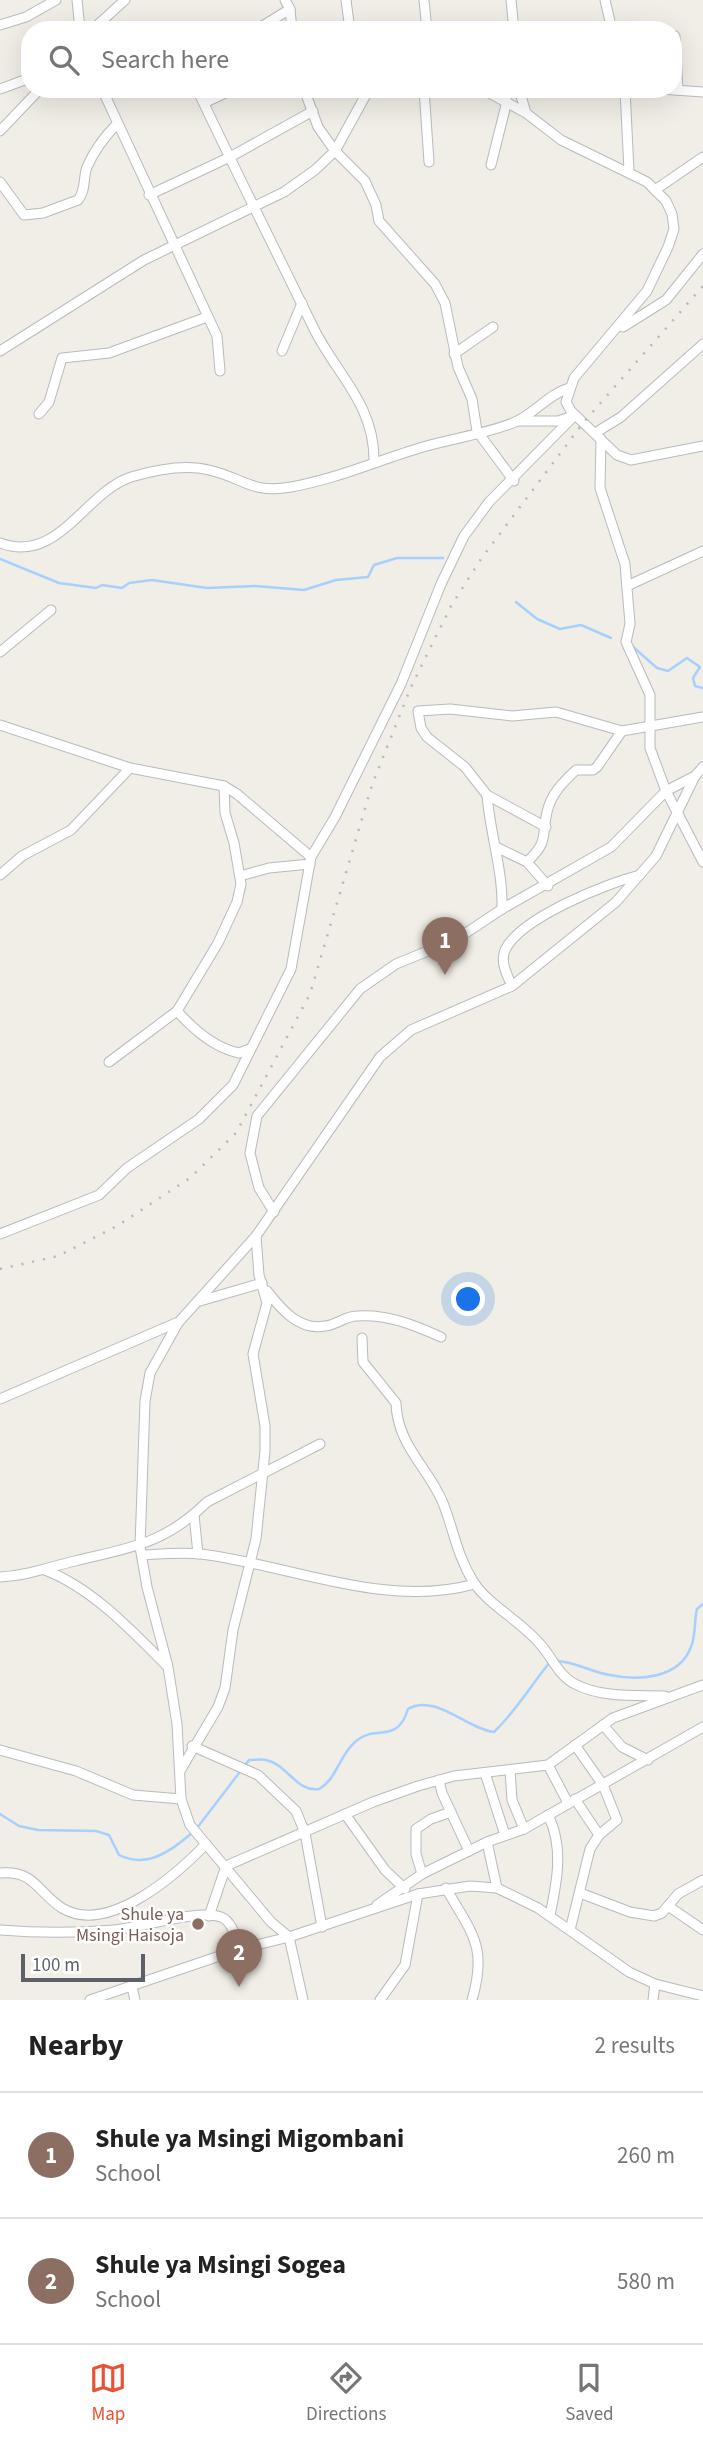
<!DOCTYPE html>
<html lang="en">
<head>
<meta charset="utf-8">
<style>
	body { margin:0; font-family:"Source Sans 3",sans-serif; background:#f2f2f2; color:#222 }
	.scale { position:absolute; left:21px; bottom:18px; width:124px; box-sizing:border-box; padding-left:7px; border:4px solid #5d6066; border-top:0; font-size:19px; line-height:24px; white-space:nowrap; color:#5d6066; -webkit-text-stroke:5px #fff; paint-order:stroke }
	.you { position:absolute; left:469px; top:1300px; width:24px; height:24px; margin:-18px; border:5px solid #fff; border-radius:50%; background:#1a73e8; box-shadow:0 0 0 10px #1a73e833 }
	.badge { display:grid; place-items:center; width:46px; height:46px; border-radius:50%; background:#e85334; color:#fff; font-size:23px; font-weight:700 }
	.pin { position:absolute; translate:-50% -58px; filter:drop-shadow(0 2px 4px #0008) }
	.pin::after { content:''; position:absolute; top:37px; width:24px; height:21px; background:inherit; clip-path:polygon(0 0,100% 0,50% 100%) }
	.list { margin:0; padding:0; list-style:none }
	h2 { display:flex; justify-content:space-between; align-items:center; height:91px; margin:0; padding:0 28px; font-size:30px }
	h2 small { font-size:23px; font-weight:400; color:#767676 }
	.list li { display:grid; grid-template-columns:46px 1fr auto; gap:21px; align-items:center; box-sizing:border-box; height:126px; padding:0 28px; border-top:2px solid #e0e0e0 }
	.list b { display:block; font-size:26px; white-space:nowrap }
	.list p { margin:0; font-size:23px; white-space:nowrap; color:#767676 }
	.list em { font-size:23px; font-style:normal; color:#767676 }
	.icon { flex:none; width:38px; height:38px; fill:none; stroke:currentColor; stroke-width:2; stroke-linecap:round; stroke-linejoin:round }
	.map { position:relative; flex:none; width:703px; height:2000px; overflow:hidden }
	.search { position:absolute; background:#fff; box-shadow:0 7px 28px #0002; left:21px; right:21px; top:21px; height:77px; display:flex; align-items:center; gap:18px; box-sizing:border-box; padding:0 24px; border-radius:28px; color:#767676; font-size:26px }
	.sheet { height:343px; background:#fff }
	nav { display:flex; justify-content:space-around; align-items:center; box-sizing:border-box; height:98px; border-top:2px solid #e0e0e0; background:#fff; font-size:19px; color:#767676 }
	nav a { display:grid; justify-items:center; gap:4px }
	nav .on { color:#e85334 }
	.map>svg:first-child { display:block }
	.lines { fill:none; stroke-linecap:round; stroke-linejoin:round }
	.stream { stroke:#a7d0fe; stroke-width:2.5 }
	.minor-casing { stroke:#b8babf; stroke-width:11 }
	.minor { stroke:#fff; stroke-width:9 }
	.rail { stroke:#b6b7b7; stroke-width:2.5; stroke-dasharray:2 9; stroke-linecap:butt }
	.education-dot { fill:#8d6e63; stroke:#fff; stroke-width:2.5 }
	.labels { text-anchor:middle; stroke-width:5; stroke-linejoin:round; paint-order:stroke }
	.education-label { font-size:18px; fill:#785e54; stroke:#fff; text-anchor:end }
</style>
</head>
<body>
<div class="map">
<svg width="703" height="2000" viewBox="0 0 703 2000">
	<rect width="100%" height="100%" fill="#f0eee6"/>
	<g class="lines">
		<g class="stream">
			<polyline points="0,559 59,583 96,588 102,585 122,588 129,583 152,580 207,588 255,586 304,590 336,580 368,577 374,565 397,558 443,558"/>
			<polyline points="516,602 537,619 560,629 581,625 611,638"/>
			<polyline points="632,646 657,668 668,671 687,658 700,667 693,678 695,686 703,688"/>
			<path d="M557,1661C576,1662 591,1672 610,1675C638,1681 679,1679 691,1647C696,1635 694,1621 697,1609L703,1604"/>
			<path d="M0,1814L19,1826L38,1830L96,1831L109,1835L119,1855C147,1869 171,1851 192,1833"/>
			<path d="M197,1828L249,1760C254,1760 261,1759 266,1760C287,1764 297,1793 319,1789C337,1779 339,1755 356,1741C376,1724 397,1745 408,1709C435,1693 467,1729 494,1732C516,1711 531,1685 550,1662"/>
		</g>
		<defs>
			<g id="minor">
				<polyline points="77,0 80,30"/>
				<polyline points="285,0 290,9 292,30"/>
				<polyline points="346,0 350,30"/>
				<polyline points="424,0 427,30"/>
				<polyline points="511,0 514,30"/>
				<polyline points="605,0 612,30"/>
				<polyline points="0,25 26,17 56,0"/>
				<polyline points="92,30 125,0"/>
				<polyline points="256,30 290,9"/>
				<polyline points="675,36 678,90"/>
				<polyline points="0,89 30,78"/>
				<polyline points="102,89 217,336 220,371"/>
				<path d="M197,89C235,170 275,249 314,329C337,375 375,405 374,462"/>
				<polyline points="304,89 318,127 335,151 365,181 376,205 379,221 435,284 445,303 458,367 472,399 477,431 514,481"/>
				<polyline points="424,89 429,162"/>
				<polyline points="482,89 524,112"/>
				<polyline points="519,89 526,113 561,140 647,182 666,201 672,214 674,229 668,247 647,291 574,378 566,402 571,411 617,455 631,460 703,446"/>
				<polyline points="625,89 629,171"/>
				<polyline points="660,89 703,92"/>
				<polyline points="204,103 234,89"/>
				<polyline points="0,131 40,89"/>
				<polyline points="491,165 507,101"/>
				<path d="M0,182L24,215L43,213L78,200C86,191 83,177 87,167C94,151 105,136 117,124"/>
				<polyline points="655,190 703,157"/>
				<polyline points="149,195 230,157 313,111"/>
				<polyline points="623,327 666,300 703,254"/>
				<polyline points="0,351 144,260 284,192 315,170 335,151 369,89"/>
				<polyline points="282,351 302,303"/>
				<polyline points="454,354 493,327"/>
				<polyline points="39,414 49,402 62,358 109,353 207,317"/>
				<polyline points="519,421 558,421 570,417"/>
				<polyline points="595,433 621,417 703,344"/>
				<polyline points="601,439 600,488 625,564 630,624 626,642 650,695 650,748 666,791 703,862"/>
				<path d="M0,543C58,565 85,492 131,477C155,470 185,464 209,470C244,478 251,494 291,487C336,479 379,460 423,447C453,438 487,434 515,422C535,413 549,394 569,388"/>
				<polyline points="627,586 703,551"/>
				<polyline points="0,652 51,610"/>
				<polyline points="0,725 130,768 224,786 237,794 311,857"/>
				<path d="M487,795C490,834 503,869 502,909"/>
				<polyline points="546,827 487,795 465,767 427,737 421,728 418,711 450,709 512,716 556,712 622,731 703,717"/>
				<polyline points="496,847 527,862 548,886"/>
				<path d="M527,862C549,841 541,838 547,812C551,794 563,782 576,770H593L597,767L622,731"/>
				<polyline points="0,875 22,856 71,830 130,768"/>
				<polyline points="240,876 269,868 310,864"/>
				<path d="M512,986C507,975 500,962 505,950C520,918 607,883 640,875"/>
				<path d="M177,1011C193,1029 215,1048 239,1053L250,1049"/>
				<polyline points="109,1062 177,1011 218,943 237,902 241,884 234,843 225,813 224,786"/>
				<polyline points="274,1212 259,1188 250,1153 257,1116 360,989 396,964 457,939 502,909 611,847 666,791 695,776"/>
				<polyline points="0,1234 99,1195 127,1168 199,1119 233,1085 291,969 311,857 335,817 401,684 441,584 464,536 489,502 575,415"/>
				<path d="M267,1291C281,1309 299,1331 325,1326C337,1325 345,1316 357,1316C388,1314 414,1325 441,1337"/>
				<polyline points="200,1301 262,1283"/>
				<path d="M362,1338L363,1362L396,1403C397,1445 428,1467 443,1503C454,1531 457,1556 474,1583C491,1607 521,1621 541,1645C553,1659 558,1675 575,1684C601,1698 637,1695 665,1696"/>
				<polyline points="0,1399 176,1323"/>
				<polyline points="194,1515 198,1554"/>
				<path d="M142,1555C161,1554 182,1552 201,1554C291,1565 384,1609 475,1584"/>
				<path d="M45,1570C92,1588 131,1630 166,1665"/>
				<path d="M0,1577C26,1576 49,1567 75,1561C129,1548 165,1544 207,1502L320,1444"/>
				<polyline points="603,1725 622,1747 648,1760"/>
				<polyline points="192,1746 258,1775 296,1811 305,1833 322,1927"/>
				<polyline points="0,1750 76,1771 133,1795 181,1799"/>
				<polyline points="548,1765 568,1803"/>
				<polyline points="510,1770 512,1800 524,1829"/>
				<polyline points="180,1771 218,1707 225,1688 233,1630 256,1539 265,1451 265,1426 253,1354 267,1303 259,1275 256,1236"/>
				<polyline points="485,1773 505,1835"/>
				<polyline points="439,1780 442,1793 469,1851"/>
				<polyline points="575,1799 599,1835"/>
				<polyline points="345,1814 385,1870 405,1889"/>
				<path d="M548,1815C564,1847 557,1882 550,1915"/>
				<polyline points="487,1842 497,1888"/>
				<path d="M0,1873C35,1870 37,1892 62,1908C108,1936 177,1874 206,1844"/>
				<polyline points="422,1874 416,1854 416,1829 431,1819 451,1812"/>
				<path d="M446,1888C471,1933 488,1945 472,2000"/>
				<polyline points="580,1893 630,1912 654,1916 662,1913 678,1894 703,1880"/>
				<polyline points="377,1905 422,1874 487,1842 524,1829 703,1727"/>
				<polyline points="668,1906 703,1930"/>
				<polyline points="209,1916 226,1866 373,1802 418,1786 454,1776 548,1765 613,1718 703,1685"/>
				<path d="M0,1930C38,1933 76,1933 114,1930C140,1928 198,1909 221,1917C232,1921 236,1938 240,1949"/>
				<polyline points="570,1930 590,1849 599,1835 617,1820 603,1785 575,1745"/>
				<polyline points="132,1987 135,2000"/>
				<polyline points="90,2000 240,1949 289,1937 418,1894 470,1886 497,1888 538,1908 629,1972 655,1984 703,1996"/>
				<polyline points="303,2000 289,1937 271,1922 190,1825 181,1799 177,1724 168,1667 147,1587 140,1547 145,1401 150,1373 178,1323 256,1236 380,1057 411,1030 512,986 616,902 656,856 695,776 703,767"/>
				<polyline points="380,2000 405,1965 418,1894"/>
				<polyline points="653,2000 655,1984"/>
			</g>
		</defs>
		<use href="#minor" class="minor-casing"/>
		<use href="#minor" class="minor"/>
		<polyline class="rail" points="0,1269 58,1256 117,1226 190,1178 236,1133 310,994 372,785 411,687 451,606 481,559 583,423 703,286"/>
	</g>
	<circle class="education-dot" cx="198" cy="1924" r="7"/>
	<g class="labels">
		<g class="education-label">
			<text x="184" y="1920">Shule ya<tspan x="184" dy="21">Msingi Haisoja</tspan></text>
		</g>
	</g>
</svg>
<div class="scale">100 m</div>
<div class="you"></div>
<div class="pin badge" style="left:445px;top:975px;background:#8d6e63">1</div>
<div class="pin badge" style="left:239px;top:1987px;background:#8d6e63">2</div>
<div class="search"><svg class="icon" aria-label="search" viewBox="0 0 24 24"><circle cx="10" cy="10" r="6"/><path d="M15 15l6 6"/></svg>Search here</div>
</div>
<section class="sheet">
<h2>Nearby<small>2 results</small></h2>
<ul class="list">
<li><span class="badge" style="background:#8d6e63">1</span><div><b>Shule ya Msingi Migombani</b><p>School</p></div><em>260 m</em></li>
<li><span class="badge" style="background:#8d6e63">2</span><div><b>Shule ya Msingi Sogea</b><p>School</p></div><em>580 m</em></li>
</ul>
</section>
<nav>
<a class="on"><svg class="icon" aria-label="map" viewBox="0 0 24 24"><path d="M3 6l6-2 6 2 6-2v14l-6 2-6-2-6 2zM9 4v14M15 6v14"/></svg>Map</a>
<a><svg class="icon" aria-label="directions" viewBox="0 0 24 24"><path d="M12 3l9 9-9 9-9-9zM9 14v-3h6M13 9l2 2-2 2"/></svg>Directions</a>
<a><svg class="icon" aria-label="saved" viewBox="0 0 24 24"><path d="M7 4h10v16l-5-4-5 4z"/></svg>Saved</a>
</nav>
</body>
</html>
